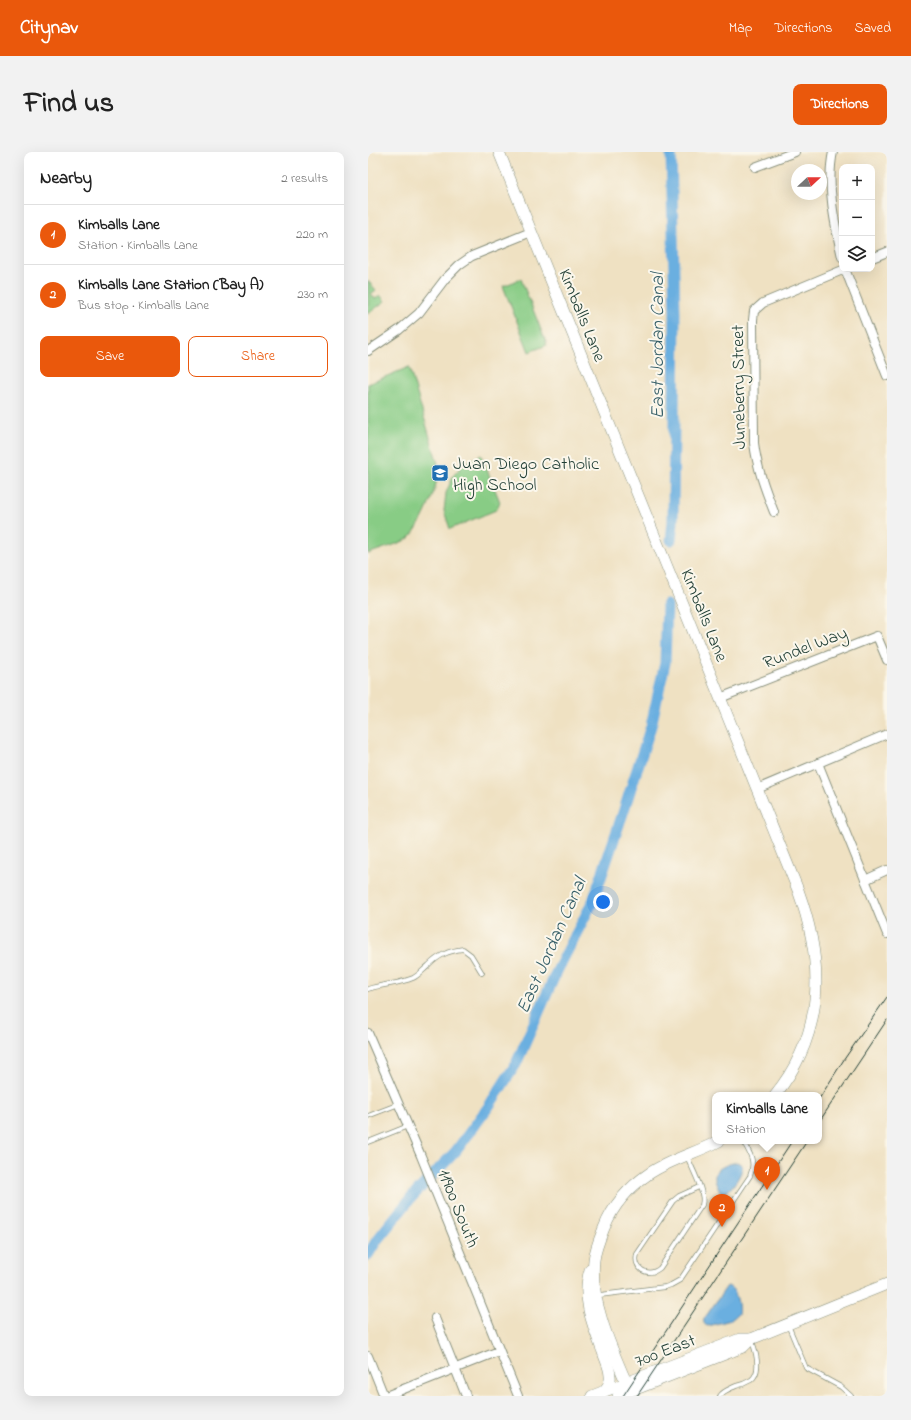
<!DOCTYPE html>
<html lang="en">
<head>
<meta charset="utf-8">
<style>
	body { margin:0; font-family:"Indie Flower",sans-serif; background:#f2f2f2; color:#222 }
	.controls { position:absolute; right:12px; top:12px; display:grid; overflow:hidden; border-radius:8px; box-shadow:0 4px 16px #0002 }
	.controls button { width:36px; height:36px; display:grid; place-items:center; padding:0; border:0; border-bottom:1px solid #e0e0e0; background:#fff; color:#222; font:20px sans-serif }
	.compass { position:absolute; left:423px; top:12px; width:36px; height:36px; border-radius:50%; background:#fff; box-shadow:0 4px 16px #0002; rotate:68deg }
	.you { position:absolute; left:235px; top:750px; width:14px; height:14px; margin:-10px; border:3px solid #fff; border-radius:50%; background:#1a73e8; box-shadow:0 0 0 6px #1a73e833 }
	.badge { display:grid; place-items:center; width:26px; height:26px; border-radius:50%; background:#ea580c; color:#fff; font-size:13px; font-weight:700 }
	.pin { position:absolute; translate:-50% -33px; filter:drop-shadow(0 1px 2px #0008) }
	.pin::after { content:''; position:absolute; top:21px; width:14px; height:12px; background:inherit; clip-path:polygon(0 0,100% 0,50% 100%) }
	.popup { position:absolute; left:344px; top:940px; width:110px; height:52px; box-sizing:border-box; display:grid; place-content:center; border-radius:8px; background:#fff; filter:drop-shadow(0 1px 3px #0005); font-size:13px; white-space:nowrap; color:#767676 }
	.popup b { font-size:15px; color:#222 }
	.popup::after { content:''; position:absolute; left:50%; top:100%; margin-left:-8px; border:8px solid transparent; border-top-color:#fff }
	.list { margin:0; padding:0; list-style:none }
	h2 { display:flex; justify-content:space-between; align-items:center; height:52px; margin:0; padding:0 16px; font-size:17px }
	h2 small { font-size:13px; font-weight:400; color:#767676 }
	.list li { display:grid; grid-template-columns:26px 1fr auto; gap:12px; align-items:center; box-sizing:border-box; height:60px; padding:0 16px; border-top:1px solid #e0e0e0 }
	.list b { display:block; font-size:15px; white-space:nowrap }
	.list p { margin:0; font-size:13px; white-space:nowrap; color:#767676 }
	.list em { font-size:13px; font-style:normal; color:#767676 }
	.actions { display:flex; gap:8px; padding:12px 16px }
	.actions a { flex:1; padding:9px 0; border:1px solid #ea580c; border-radius:8px; text-align:center; font-size:14px; color:#ea580c }
	.actions .main { background:#ea580c; color:#fff }
	.icon { flex:none; width:22px; height:22px; fill:none; stroke:currentColor; stroke-width:2; stroke-linecap:round; stroke-linejoin:round }
	.map { position:relative; flex:none; width:519px; height:1244px; overflow:hidden; border-radius:8px }
	header { display:flex; align-items:center; gap:24px; box-sizing:border-box; height:56px; padding:0 20px; background:#ea580c; color:#fff }
	header strong { font-size:19px }
	nav { display:flex; gap:22px; margin-inline-start:auto; font-size:14px }
	.intro { display:flex; align-items:center; justify-content:space-between; box-sizing:border-box; height:96px; padding:0 24px }
	h1 { margin:0; font-size:28px }
	.button { padding:10px 18px; border-radius:8px; background:#ea580c; color:#fff; font-size:14px; font-weight:700 }
	main { display:flex; gap:24px; padding:0 24px }
	aside { flex:1; background:#fff; border-radius:8px; box-shadow:0 4px 16px #0002 }
	.map>svg:first-child { display:block }
	.green { fill:#88cc85; stroke:#54845c }
	.water { fill:#6aafe0; stroke:#44768a }
	.lines { fill:none; stroke-linecap:round; stroke-linejoin:round }
	.canal { stroke:#6aafe0; stroke-width:11 }
	.lane-casing { stroke:#878f7b; stroke-width:5.5 }
	.street-casing { stroke:#878f7b; stroke-width:10 }
	.secondary-casing { stroke:#878f7b; stroke-width:12 }
	.lane { stroke:#fff; stroke-width:4 }
	.street { stroke:#fff; stroke-width:8 }
	.secondary { stroke:#fff; stroke-width:11 }
	.tram { stroke:#1f3d34; stroke-width:1 }
	.labels { text-anchor:middle; stroke-width:4; stroke-linejoin:round; paint-order:stroke }
	.street-label { font-size:18px; fill:#1f3d34; stroke:#fbf7ec }
	.poi-label { font-size:18px; fill:#1f3d34; stroke:#fbf7ec; text-anchor:start }
	.water-label { font-size:19px; font-style:italic; fill:#365f68; stroke:#fbf7ec }
</style>
</head>
<body>
<header>
<strong>Citynav</strong>
<nav><a>Map</a><a>Directions</a><a>Saved</a></nav>
</header>
<div class="intro"><h1>Find us</h1><a class="button">Directions</a></div>
<main>
<aside>
<h2>Nearby<small>2 results</small></h2>
<ul class="list">
<li><span class="badge">1</span><div><b>Kimballs Lane</b><p>Station · Kimballs Lane</p></div><em>220 m</em></li>
<li><span class="badge">2</span><div><b>Kimballs Lane Station (Bay A)</b><p>Bus stop · Kimballs Lane</p></div><em>230 m</em></li>
</ul>
<div class="actions"><a class="main">Save</a><a>Share</a></div>
</aside>
<div class="map">
<svg width="519" height="1244" viewBox="0 0 519 1244">
	<rect width="100%" height="100%" fill="#fbf7ec"/>
	<filter id="ink" filterUnits="userSpaceOnUse"><feTurbulence type="fractalNoise" baseFrequency=".025" numOctaves="2"/><feDisplacementMap in="SourceGraphic" scale="8" xChannelSelector="R" yChannelSelector="G"/><feConvolveMatrix kernelMatrix="1 2 1 2 8 2 1 2 1" color-interpolation-filters="sRGB"/></filter>
	<filter id="wash" filterUnits="userSpaceOnUse"><feTurbulence type="fractalNoise" baseFrequency=".012" numOctaves="4" result="noise"/><feDisplacementMap in="SourceGraphic" scale="16" xChannelSelector="R" yChannelSelector="G"/><feGaussianBlur stdDeviation="0.9" result="paint"/><feColorMatrix in="noise" values="0 0 0 0 0 0 0 0 0 0 0 0 0 0 0 0 0 1.4 0 .05"/><feComposite in="paint" operator="in"/></filter>
	<g filter="url(#wash)">
		<rect width="100%" height="100%" fill="#efe1c2"/>
		<g class="green">
			<polygon points="153,127 179,193 161,200 135,134"/>
			<polygon points="0,129 8,138 3,142 7,147 12,143 17,149 0,162"/>
			<path d="M41,215L70,312C73,330 54,374 41,386C35,391 9,398 0,402V232Z"/>
			<polygon points="113,303 132,350 128,358 82,377 76,359 78,341 85,324 97,311"/>
		</g>
		<g class="water">
			<path d="M369,1010L374,1013C376,1020 363,1039 356,1041L353,1040C339,1021 351,1014 369,1010Z"/>
			<path d="M359,1134C368,1135 372,1154 370,1162L363,1168L340,1174C336,1173 335,1170 336,1167Z"/>
		</g>
		<g class="lines">
			<g class="canal">
				<polyline points="303,388 305,370 307,162 303,0"/>
				<polyline points="0,1103 9,1088 42,1047 88,999 121,954 148,912 188,821 225,749 255,661 283,574 297,511 299,453"/>
			</g>
		</g>
	</g>
	<g filter="url(#ink)">
		<g class="lines">
			<defs>
				<g id="lane">
					<path d="M0,837C15,832 31,832 45,826C51,823 55,818 60,814C71,803 80,799 95,797L103,803L114,821"/>
					<polyline points="0,964 31,952"/>
					<polyline points="0,990 40,974"/>
					<path d="M319,1004C324,1017 338,1041 334,1053L292,1116C280,1126 265,1117 269,1102L305,1049L311,1044L331,1035"/>
					<path d="M232,1143L297,1135L303,1133L312,1128L382,1024C388,1010 382,1001 375,989"/>
					<polyline points="420,1173 438,1216 473,1235 483,1244"/>
					<path d="M352,1244C356,1238 362,1237 368,1234C373,1233 378,1231 383,1228C394,1220 388,1200 384,1189"/>
				</g>
				<g id="street">
					<path d="M465,0C458,32 467,73 474,105"/>
					<polyline points="387,15 427,0"/>
					<polyline points="504,106 519,100"/>
					<polyline points="477,117 519,224"/>
					<polyline points="0,199 31,178 51,161 77,127 91,113 104,104 163,80"/>
					<path d="M406,360C397,337 389,316 386,291L385,168L386,159L395,151L477,117"/>
					<polyline points="352,546 509,484 519,508"/>
					<polyline points="450,611 519,782"/>
					<polyline points="389,637 519,582"/>
					<polyline points="497,728 519,718"/>
					<polyline points="0,881 53,1004 150,1244"/>
					<polyline points="67,1166 98,1244"/>
					<polyline points="0,1204 16,1244"/>
					<polyline points="18,1244 131,1199"/>
				</g>
				<g id="secondary">
					<path d="M131,0L430,738C456,810 458,880 407,943"/>
					<path d="M222,1118C213,1146 225,1174 235,1200C237,1207 242,1216 242,1224C243,1230 239,1236 235,1240"/>
					<path d="M262,1239C246,1202 221,1150 226,1108C227,1098 232,1086 236,1076C245,1053 261,1035 282,1021C303,1007 328,1001 351,989"/>
					<polyline points="224,1244 372,1187 383,1187"/>
					<polyline points="250,1244 375,1195 383,1187 519,1132"/>
				</g>
			</defs>
			<use href="#lane" class="lane-casing"/>
			<use href="#street" class="street-casing"/>
			<use href="#secondary" class="secondary-casing"/>
			<use href="#lane" class="lane"/>
			<use href="#street" class="street"/>
			<use href="#secondary" class="secondary"/>
			<g class="tram">
				<polyline points="451,947 475,909 519,845"/>
				<polyline points="451,970 519,868"/>
				<polyline points="255,1244 424,989"/>
				<polyline points="269,1244 439,989"/>
			</g>
		</g>
	</g>
	<defs>
		<symbol id="school-square" viewBox="-11 -11 22 22"><rect x="-9" y="-9" width="18" height="18" rx="4" fill="#1f6fb2" stroke="#fbf7ec"/><path d="M0-5L7-2L0 1L-7-2ZM-4 1L0 2.5L4 1V4Q0 6-4 4Z" fill="#fff"/></symbol>
	</defs>
	<g fill-rule="evenodd">
		<use href="#school-square" x="62" y="311" width="20" height="20"/>
	</g>
	<g class="labels">
		<g class="street-label">
			<text transform="translate(215 163) rotate(68)" y="6">Kimballs Lane</text>
			<text transform="translate(370 235) rotate(-91)" y="6">Juneberry Street</text>
			<text transform="translate(337 463) rotate(68)" y="6">Kimballs Lane</text>
			<text transform="translate(437 495) rotate(-21)" y="6">Rundel Way</text>
			<text transform="translate(91 1056) rotate(68)" y="6">11900 South</text>
			<text transform="translate(297 1198) rotate(-21)" y="6">700 East</text>
		</g>
		<g class="poi-label">
			<text x="85" y="317">Juan Diego Catholic<tspan x="85" dy="21">High School</tspan></text>
		</g>
		<g class="water-label">
			<text transform="translate(288 194) rotate(-90)" y="7">East Jordan Canal</text>
			<text transform="translate(182 793) rotate(-66)" y="7">East Jordan Canal</text>
		</g>
	</g>
</svg>
<div class="controls">
<button>+</button>
<button>−</button>
<button><svg class="icon" aria-label="layers" viewBox="0 0 24 24"><path d="M12 4l9 5-9 5-9-5zM3 14l9 5 9-5"/></svg></button>
</div>
<svg class="compass" viewBox="-18 -18 36 36"><path d="M0-13l5 13h-10z" fill="#e53935"/><path d="M0 13l5-13h-10z" fill="#767676"/></svg>
<div class="you"></div>
<div class="pin badge" style="left:399px;top:1038px">1</div>
<div class="popup"><b>Kimballs Lane</b>Station</div>
<div class="pin badge" style="left:354px;top:1075px">2</div>
</div>
</main>
</body>
</html>
